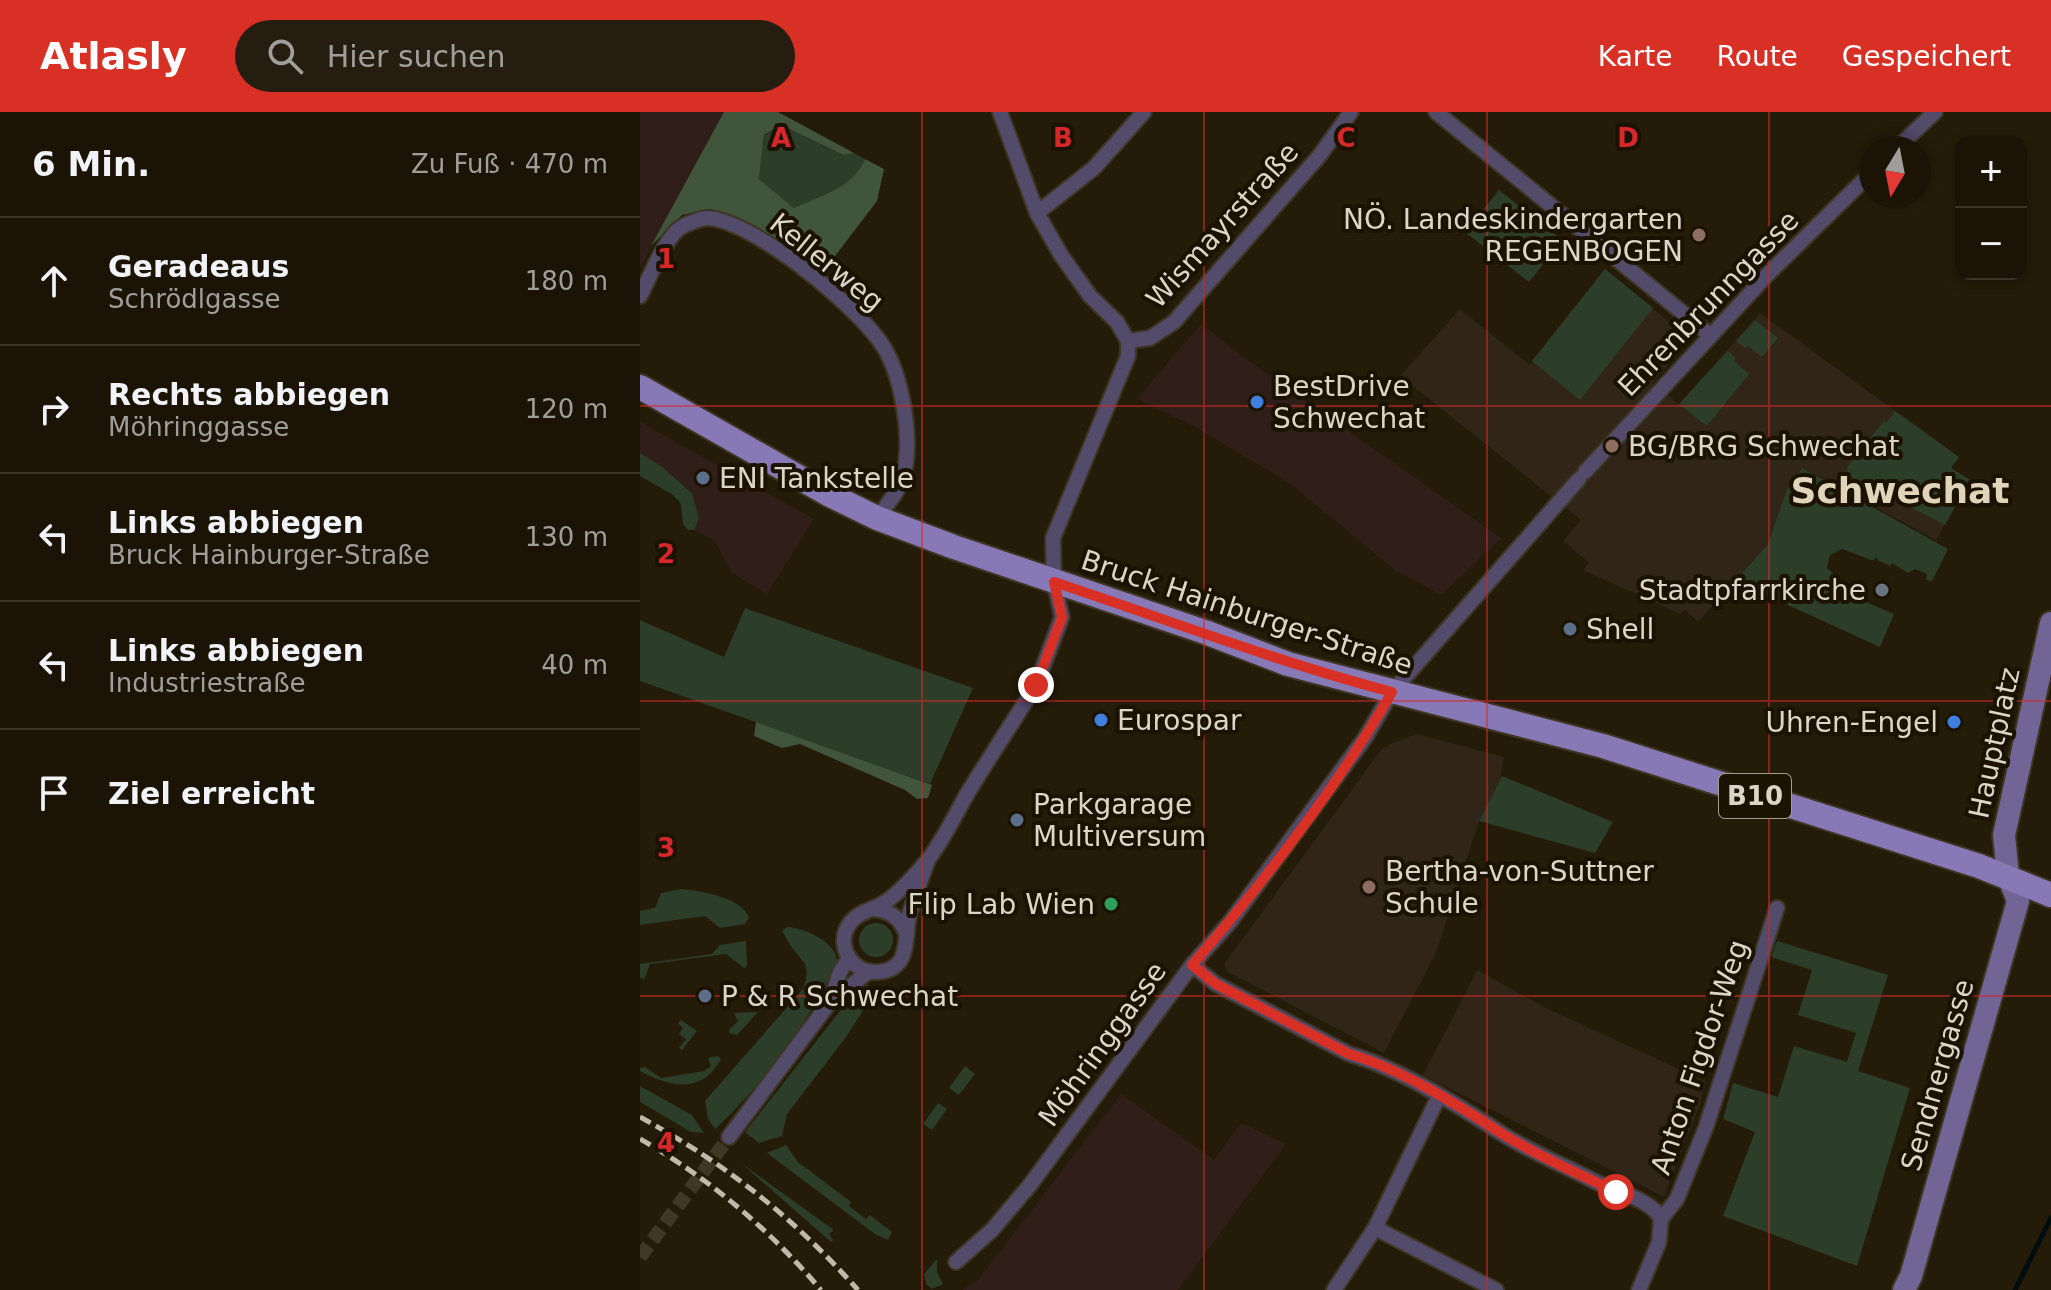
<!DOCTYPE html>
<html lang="de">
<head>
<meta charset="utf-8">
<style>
	body { margin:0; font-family:"DejaVu Sans",sans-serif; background:#241d10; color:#f1f3f6 }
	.controls { position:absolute; right:24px; top:24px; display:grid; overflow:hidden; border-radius:16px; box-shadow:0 4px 12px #0003 }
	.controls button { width:72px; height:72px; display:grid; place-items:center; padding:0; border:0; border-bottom:2px solid #393328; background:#1b1406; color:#f1f3f6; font:40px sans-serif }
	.compass { position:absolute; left:1219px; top:24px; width:72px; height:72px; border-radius:50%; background:#1b1406; box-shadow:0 4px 12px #0003; rotate:190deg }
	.stop { position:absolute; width:24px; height:24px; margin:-18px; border:6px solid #d93025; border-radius:50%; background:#fff }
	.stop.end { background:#d93025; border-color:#fff; box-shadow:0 2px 8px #0008 }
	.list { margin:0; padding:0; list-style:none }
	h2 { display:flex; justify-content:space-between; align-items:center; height:104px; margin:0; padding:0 32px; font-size:34px }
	h2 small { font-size:26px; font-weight:400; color:#a09e9b }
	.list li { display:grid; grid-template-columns:52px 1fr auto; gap:24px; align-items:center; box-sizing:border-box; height:128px; padding:0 32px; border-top:2px solid #393328 }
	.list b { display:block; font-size:30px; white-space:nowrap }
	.list p { margin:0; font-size:26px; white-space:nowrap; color:#a09e9b }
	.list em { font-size:26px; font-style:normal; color:#a09e9b }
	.icon { flex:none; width:44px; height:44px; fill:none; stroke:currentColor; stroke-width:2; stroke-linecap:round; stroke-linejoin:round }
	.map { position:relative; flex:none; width:1411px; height:1178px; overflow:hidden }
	header { display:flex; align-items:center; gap:48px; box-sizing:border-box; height:112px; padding:0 40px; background:#d93025; color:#fff }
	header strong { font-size:38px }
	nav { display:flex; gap:44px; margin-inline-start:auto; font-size:28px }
	.search { width:560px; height:72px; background:#241d10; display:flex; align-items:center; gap:20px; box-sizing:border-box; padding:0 28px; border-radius:44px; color:#a09e9b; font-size:30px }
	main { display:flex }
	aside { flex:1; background:#1b1406 }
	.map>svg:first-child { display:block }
	.industrial { fill:#301f18 }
	.education { fill:#302517 }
	.green { fill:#2c3e29 }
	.forest { fill:#41553c }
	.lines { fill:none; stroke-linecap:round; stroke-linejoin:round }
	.stream { stroke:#000c0d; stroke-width:5 }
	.street-tunnel { stroke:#403725; stroke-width:14; stroke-dasharray:14 7; stroke-linecap:butt }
	.street-casing { stroke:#3e3523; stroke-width:18 }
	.secondary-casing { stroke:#3e3523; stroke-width:26 }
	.primary-casing { stroke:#3e3523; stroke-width:28 }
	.street { stroke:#524b69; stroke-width:14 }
	.secondary { stroke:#706594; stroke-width:22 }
	.primary { stroke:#8779b5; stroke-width:24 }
	.rail { stroke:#c0baad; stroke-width:5; stroke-dasharray:12 6; stroke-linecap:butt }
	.route { stroke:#d93025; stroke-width:10 }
	.grid { fill:none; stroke:#d62828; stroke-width:2; stroke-opacity:0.55 }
	.education-dot { fill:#8d6e63; stroke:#1b1201; stroke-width:3 }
	.shop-dot { fill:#3f7fe0; stroke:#1b1201; stroke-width:3 }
	.service-dot { fill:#5c6f8a; stroke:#1b1201; stroke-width:3 }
	.worship-dot { fill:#6b7280; stroke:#1b1201; stroke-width:3 }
	.leisure-dot { fill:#2e9e5b; stroke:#1b1201; stroke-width:3 }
	.labels { text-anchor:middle; stroke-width:8; stroke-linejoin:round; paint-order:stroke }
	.shield { fill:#1b1201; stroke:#a29b8e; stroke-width:2 }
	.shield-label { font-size:26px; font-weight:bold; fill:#dcd6ca }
	.poi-label { font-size:28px; fill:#dcd6ca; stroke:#1b1201; text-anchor:start }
	.street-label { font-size:28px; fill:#dcd6ca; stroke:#1b1201 }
	.district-label { font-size:36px; font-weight:bold; fill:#e0d4bb; stroke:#1b1201 }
	.grid-label { font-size:26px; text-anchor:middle; font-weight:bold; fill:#d62828; stroke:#1b1201; stroke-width:8; stroke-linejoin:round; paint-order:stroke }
</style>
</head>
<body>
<header>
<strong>Atlasly</strong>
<div class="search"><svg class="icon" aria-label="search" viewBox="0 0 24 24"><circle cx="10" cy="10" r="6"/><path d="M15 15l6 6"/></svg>Hier suchen</div>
<nav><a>Karte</a><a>Route</a><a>Gespeichert</a></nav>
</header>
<main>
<aside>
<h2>6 Min.<small>Zu Fuß · 470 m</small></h2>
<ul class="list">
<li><svg class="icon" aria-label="ahead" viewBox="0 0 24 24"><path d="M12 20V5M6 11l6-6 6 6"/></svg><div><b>Geradeaus</b><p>Schrödlgasse</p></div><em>180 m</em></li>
<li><svg class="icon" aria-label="right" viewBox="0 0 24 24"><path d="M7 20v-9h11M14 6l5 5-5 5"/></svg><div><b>Rechts abbiegen</b><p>Möhringgasse</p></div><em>120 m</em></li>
<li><svg class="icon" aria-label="left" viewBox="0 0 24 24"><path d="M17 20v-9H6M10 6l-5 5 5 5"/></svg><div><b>Links abbiegen</b><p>Bruck Hainburger-Straße</p></div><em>130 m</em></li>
<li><svg class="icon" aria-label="left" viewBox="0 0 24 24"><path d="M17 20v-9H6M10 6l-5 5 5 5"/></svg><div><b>Links abbiegen</b><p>Industriestraße</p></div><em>40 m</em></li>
<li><svg class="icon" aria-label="arrive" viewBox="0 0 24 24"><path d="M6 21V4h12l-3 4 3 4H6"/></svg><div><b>Ziel erreicht</b></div></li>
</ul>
</aside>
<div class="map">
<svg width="1411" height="1178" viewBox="0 0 1411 1178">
	<rect width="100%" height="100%" fill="#241b08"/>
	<g class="industrial">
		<polygon points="0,0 84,0 0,157"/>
		<polygon points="561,212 602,244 861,426 802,483 756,459 648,370 553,314 497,287"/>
		<polygon points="0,310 174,407 127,482 92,461 74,428 54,418 59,408 52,381 21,354 0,341"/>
		<polygon points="481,982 574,1048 601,1011 646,1032 538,1178 322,1178 338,1168"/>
	</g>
	<g class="education">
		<polygon points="965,157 1046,224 1046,233 1012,271 1039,292 1120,201 1319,345 1311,356 1330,368 1296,428 1162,356 1147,378 1128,432 1058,510 1045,498 1040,502 943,458 949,451 923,429 941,408 760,264 820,197 890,253"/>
		<polygon points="777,622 864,645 860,667 839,709 796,841 744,941 588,860 584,852 741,638 752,631"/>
		<polygon points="837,858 904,895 1065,969 1060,992 1024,1085 783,963"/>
	</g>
	<g class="green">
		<path d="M141,13L202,43L214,41L225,47C213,76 181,83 154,96L119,67L124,24Z"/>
		<polygon points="859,78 922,128 889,170 825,120"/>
		<polygon points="965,157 1013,196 940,288 892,249"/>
		<polygon points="1115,208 1138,226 1122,245 1108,234 1105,236 1096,229"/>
		<polygon points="1088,239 1096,246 1094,249 1109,262 1067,314 1039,292"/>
		<polygon points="1255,299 1319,345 1311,356 1330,368 1305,413 1208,363 1207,355 1244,309 1247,310"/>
		<polygon points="0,341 21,354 52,381 59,407 54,418 48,418 43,412 41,392 33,383 0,364"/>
		<polygon points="1162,356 1308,437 1292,469 1286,468 1287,462 1275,457 1268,461 1252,451 1250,454 1239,449 1236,445 1234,448 1231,448 1202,437 1190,443 1187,456 1197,465 1193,476 1254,502 1240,535 1095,469 1128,432 1147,377"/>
		<polygon points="105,496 333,576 290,672 0,569 0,508 84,545"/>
		<polygon points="862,664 973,710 955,741 839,709"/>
		<path d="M41,777C61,779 102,785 109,806L105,812L80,816L65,804L0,813V799L15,796L21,781Z"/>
		<circle cx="236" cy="828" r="17"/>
		<path d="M147,815C165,816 197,830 197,850C174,903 118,979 75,1017L68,1007L65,989L163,877C173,849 161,851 149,831C146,827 145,823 142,819Z"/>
		<polygon points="106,829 107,854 104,856 86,842 10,852 4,868 0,865 0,852 72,842 80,833"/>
		<polygon points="1137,829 1248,863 1218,959 1270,976 1217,1154 1083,1104 1115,1020 1083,1007 1093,971 1138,985 1154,934 1207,950 1216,921 1158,903 1172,858 1131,845"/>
		<polygon points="227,872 235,880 206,925 147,1002 142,1024 119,1031 105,1020 218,876"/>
		<polygon points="118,900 97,923 89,921 89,918 98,909 94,901"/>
		<polygon points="41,908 57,919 42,938 39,936 46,927 39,922 43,916 38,911"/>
		<path d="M78,944L81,948C76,954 70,964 63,967C42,979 19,969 0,959V956L5,955L21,966L64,959L71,954L68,946Z"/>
		<polygon points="325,954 335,962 319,983 309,976"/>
		<polygon points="0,974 52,1003 64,1021 51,1020 0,990"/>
		<polygon points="298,991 307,997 292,1018 283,1012"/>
		<polygon points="146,1033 158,1050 211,1090 209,1094 226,1107 230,1103 252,1120 248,1128 235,1122 127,1041"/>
		<polygon points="101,1051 194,1118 189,1122 193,1128 191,1130"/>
		<polygon points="297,1147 297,1160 303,1172 292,1177 286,1172 284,1162"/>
	</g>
	<g class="forest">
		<path d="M84,0H138L214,41L203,43L141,13L124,23L119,67L154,96C181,83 213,76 225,47L244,57L237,89L189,152L71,97L42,103L11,134Z"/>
		<polygon points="116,610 292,673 288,686 277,687 265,678 160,632 142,636 114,624"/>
	</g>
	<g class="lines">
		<polyline class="stream" points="1375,1178 1411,1106"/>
		<polyline class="street-tunnel" points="0,1145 89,1025"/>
		<defs>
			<g id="street">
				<polyline points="360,0 397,101 421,143 450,184 477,210 488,229"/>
				<polyline points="796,0 1070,223"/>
				<polyline points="1257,36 1295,0"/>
				<polyline points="397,101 454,56 504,0"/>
				<path d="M0,184C9,167 25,126 40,116C46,112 61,106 68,106C115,109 224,199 246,239C263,270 273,330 263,365C259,380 246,393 237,406"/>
				<polyline points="488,229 510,226 534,210 680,43 711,0"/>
				<polyline points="945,360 1127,163 1231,61"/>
				<path d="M288,748C282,765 275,783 270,800C263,826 273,860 234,860C213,860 197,835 207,816C215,799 233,799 247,789C261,779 274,764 286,750C302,731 314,705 327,682C349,646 373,610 396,573L422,505L414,470L413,426L488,244V229"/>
				<path d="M234,797C251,799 260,806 267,823"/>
				<path d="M552,853L576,872L709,942C757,955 819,994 861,1021C890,1040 924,1053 954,1069C975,1080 1012,1087 1021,1107"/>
				<polyline points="190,890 200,860 209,846"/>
				<polyline points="89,1025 190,890 228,860"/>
				<polyline points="1021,1107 1037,1087 1066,1015 1137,796"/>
				<polyline points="735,1116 856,1178"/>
				<polyline points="316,1150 352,1118 390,1073 552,853 590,810 629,757 725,626 752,580 939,367"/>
				<polyline points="694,1178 735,1116 799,984"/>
				<polyline points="999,1178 1019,1130 1021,1107"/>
			</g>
			<polyline id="secondary" points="1264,1178 1271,1164 1378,789 1368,764 1364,723 1411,511"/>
			<polyline id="primary" points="0,275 190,383 237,406 314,435 565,520 648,552 963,634 1339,754 1411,783"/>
		</defs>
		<use href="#street" class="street-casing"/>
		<use href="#secondary" class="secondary-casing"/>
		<use href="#primary" class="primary-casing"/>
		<use href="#street" class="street"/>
		<use href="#secondary" class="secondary"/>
		<use href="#primary" class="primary"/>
		<g class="rail">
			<path d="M0,1005C86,1052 153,1105 218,1178"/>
			<path d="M0,1027C69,1066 130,1118 181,1178"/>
		</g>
	</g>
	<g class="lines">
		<path class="route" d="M396,573L422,505L414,470C526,507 637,550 752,580C697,675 624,770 552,853L576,872L709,942C759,956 818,993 861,1021C897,1044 938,1061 976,1080"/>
	</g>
	<path class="grid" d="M282,0V1178M564,0V1178M847,0V1178M1129,0V1178M0,294H1411M0,589H1411M0,884H1411"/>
	<g class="education-dot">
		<circle cx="1059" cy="123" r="8"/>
		<circle cx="972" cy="334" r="8"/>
		<circle cx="729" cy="775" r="8"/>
	</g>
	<g class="shop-dot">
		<circle cx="617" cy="290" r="8"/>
		<circle cx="461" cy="608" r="8"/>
		<circle cx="1314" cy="610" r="8"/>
	</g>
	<g class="service-dot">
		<circle cx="63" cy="366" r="8"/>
		<circle cx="930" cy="517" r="8"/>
		<circle cx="377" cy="708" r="8"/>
		<circle cx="65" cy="884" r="8"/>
	</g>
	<circle class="worship-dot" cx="1242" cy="478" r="8"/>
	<circle class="leisure-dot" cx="471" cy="792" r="8"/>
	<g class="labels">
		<rect class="shield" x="1079" y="662" width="72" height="44" rx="6"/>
		<g class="shield-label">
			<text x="1115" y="693">B10</text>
		</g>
		<g class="poi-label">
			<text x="1043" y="117" text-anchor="end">NÖ. Landeskindergarten<tspan x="1043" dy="32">REGENBOGEN</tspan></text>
			<text x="633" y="284">BestDrive<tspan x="633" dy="32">Schwechat</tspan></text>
			<text x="988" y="344">BG/BRG Schwechat</text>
			<text x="79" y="376">ENI Tankstelle</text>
			<text x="1226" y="488" text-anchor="end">Stadtpfarrkirche</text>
			<text x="946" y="527">Shell</text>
			<text x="477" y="618">Eurospar</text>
			<text x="1298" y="620" text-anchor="end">Uhren-Engel</text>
			<text x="393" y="702">Parkgarage<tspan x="393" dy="32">Multiversum</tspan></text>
			<text x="745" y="769">Bertha-von-Suttner<tspan x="745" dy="32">Schule</tspan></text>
			<text x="455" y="802" text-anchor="end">Flip Lab Wien</text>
			<text x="81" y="894">P &amp; R Schwechat</text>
		</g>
		<g class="street-label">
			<text transform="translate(582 113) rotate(-48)" y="10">Wismayrstraße</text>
			<text transform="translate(187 150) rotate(39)" y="10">Kellerweg</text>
			<text transform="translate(1068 191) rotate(-46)" y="10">Ehrenbrunngasse</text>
			<text transform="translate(607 500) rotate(18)" y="10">Bruck Hainburger-Straße</text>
			<text transform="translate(1354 631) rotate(-78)" y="10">Hauptplatz</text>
			<text transform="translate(462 932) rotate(-54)" y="10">Möhringgasse</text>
			<text transform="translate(1059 945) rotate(-71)" y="10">Anton Figdor-Weg</text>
			<text transform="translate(1297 963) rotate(-74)" y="10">Sendnergasse</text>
		</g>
		<g class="district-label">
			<text x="1260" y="391">Schwechat</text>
		</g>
	</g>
	<g class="grid-label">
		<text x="141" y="35">A</text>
		<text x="423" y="35">B</text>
		<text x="706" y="35">C</text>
		<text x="988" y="35">D</text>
		<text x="26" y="156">1</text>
		<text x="26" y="451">2</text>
		<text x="26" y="745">3</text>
		<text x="26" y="1040">4</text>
	</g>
</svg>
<div class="controls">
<button>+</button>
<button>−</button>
</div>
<svg class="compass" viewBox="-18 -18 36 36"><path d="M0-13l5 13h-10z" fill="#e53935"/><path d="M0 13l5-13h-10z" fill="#a09e9b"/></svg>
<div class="stop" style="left:976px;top:1080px"></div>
<div class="stop end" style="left:396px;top:573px"></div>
</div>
</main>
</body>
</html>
